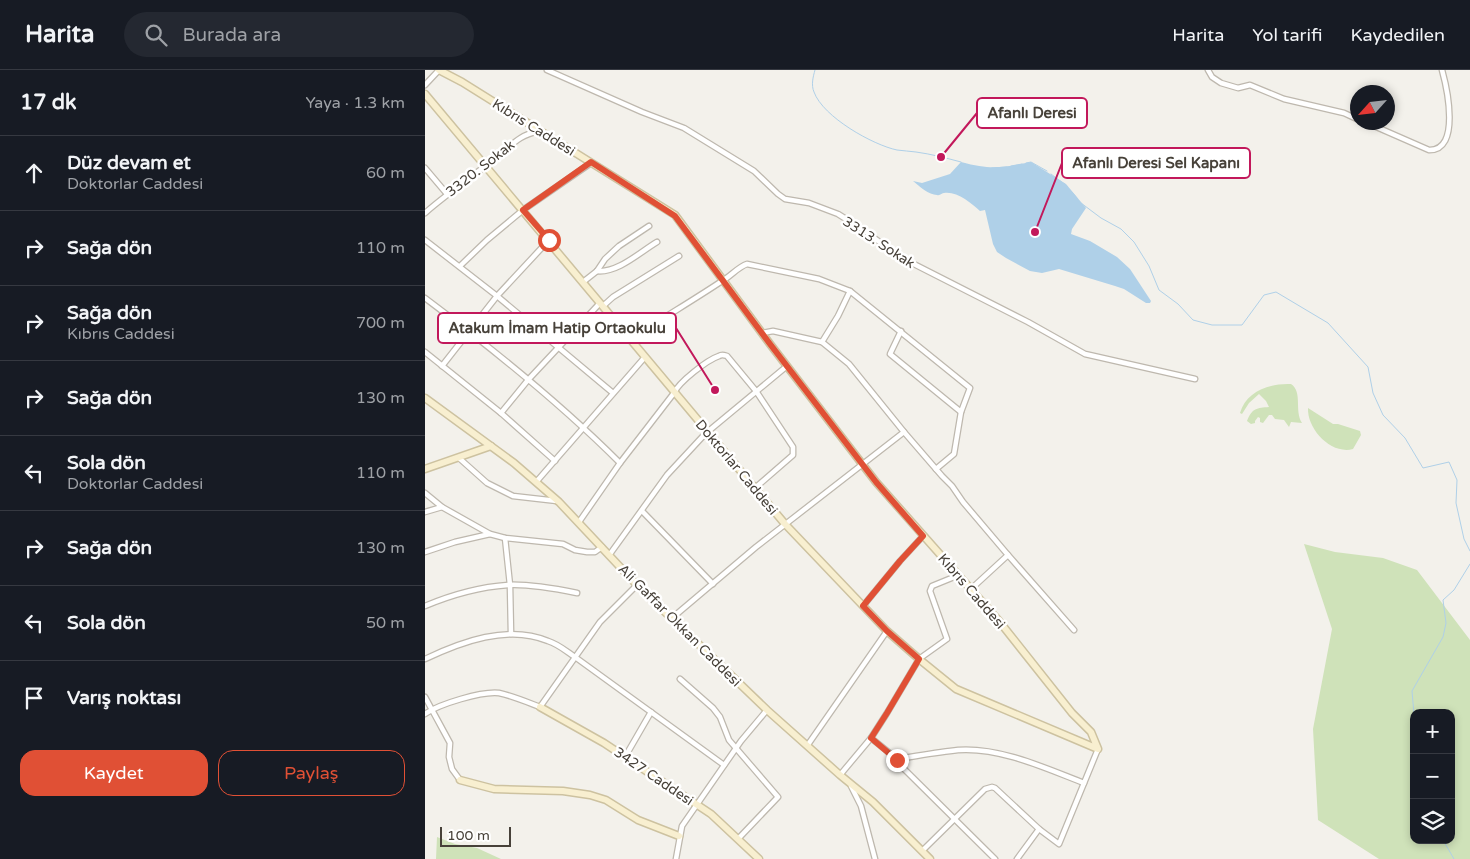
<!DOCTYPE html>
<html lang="tr">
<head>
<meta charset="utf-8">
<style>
	body { margin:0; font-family:"Varela Round",sans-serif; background:#242831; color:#f1f3f6 }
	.controls { position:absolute; right:15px; bottom:15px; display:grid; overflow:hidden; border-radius:10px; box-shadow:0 2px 8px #0003 }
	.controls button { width:45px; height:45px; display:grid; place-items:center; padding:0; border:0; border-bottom:1px solid #363941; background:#171b24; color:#f1f3f6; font:25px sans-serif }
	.compass { position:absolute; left:925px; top:15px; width:45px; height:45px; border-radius:50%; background:#171b24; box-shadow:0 2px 8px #0003; rotate:243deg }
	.scale { position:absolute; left:15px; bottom:12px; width:71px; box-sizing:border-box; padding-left:5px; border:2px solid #474139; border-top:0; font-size:14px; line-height:18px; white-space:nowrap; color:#474139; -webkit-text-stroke:4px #fff; paint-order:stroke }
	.stop { position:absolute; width:15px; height:15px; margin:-11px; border:4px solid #e05035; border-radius:50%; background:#fff }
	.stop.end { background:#e05035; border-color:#fff; box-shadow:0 1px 5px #0008 }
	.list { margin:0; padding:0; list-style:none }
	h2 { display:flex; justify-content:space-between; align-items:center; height:65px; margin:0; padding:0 20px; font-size:21px }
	h2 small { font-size:16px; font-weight:400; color:#9ea1a6 }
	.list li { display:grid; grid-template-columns:32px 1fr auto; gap:15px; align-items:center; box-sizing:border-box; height:75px; padding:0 20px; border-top:1px solid #363941 }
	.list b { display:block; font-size:19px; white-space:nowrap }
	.list p { margin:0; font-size:16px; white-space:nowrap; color:#9ea1a6 }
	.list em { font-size:16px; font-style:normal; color:#9ea1a6 }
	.actions { display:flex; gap:10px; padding:15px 20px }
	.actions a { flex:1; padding:11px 0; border:1px solid #e05035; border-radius:15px; text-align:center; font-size:18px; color:#e05035 }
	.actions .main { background:#e05035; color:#fff }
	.icon { flex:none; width:28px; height:28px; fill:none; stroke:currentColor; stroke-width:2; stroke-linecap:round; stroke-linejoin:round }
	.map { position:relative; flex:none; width:1045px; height:789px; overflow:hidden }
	header { display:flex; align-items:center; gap:30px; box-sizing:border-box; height:70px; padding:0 25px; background:#171b24; border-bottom:1px solid #363941 }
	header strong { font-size:24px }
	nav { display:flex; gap:28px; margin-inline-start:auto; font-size:18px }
	.search { width:350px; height:45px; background:#242831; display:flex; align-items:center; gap:12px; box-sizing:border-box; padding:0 18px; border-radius:28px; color:#9ea1a6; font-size:19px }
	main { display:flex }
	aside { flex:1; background:#171b24 }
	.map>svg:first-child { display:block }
	.green { fill:#cfe2b9; fill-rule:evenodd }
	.water { fill:#afd0e8 }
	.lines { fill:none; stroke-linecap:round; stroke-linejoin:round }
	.stream { stroke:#afd0e8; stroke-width:1 }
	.street-casing { stroke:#beb8ae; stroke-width:7 }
	.secondary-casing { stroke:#cdc2a0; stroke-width:9 }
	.street { stroke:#fff; stroke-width:4.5 }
	.secondary { stroke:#f8efd0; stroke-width:6 }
	.route { stroke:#e05035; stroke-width:6 }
	.labels { text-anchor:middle; stroke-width:5; stroke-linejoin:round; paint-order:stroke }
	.street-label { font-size:14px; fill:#474139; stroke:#fff }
	.leader { fill:none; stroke:#c2185b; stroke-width:2 }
	.callout-dot { fill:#c2185b; stroke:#fff; stroke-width:2 }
	.callout { fill:#fff; stroke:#c2185b; stroke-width:2 }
	.callout-label { font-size:15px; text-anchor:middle; font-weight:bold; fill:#474139 }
</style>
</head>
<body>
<header>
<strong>Harita</strong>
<div class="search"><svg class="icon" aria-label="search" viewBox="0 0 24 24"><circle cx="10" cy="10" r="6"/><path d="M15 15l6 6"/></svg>Burada ara</div>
<nav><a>Harita</a><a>Yol tarifi</a><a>Kaydedilen</a></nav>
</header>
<main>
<aside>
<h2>17 dk<small>Yaya · 1.3 km</small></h2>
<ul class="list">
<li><svg class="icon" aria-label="ahead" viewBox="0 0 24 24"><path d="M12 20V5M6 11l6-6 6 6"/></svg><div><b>Düz devam et</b><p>Doktorlar Caddesi</p></div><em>60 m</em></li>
<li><svg class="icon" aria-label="right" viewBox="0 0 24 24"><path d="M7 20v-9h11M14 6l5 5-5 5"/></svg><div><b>Sağa dön</b></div><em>110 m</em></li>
<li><svg class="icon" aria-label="right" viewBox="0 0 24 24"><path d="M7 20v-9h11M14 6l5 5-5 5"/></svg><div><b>Sağa dön</b><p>Kıbrıs Caddesi</p></div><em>700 m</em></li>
<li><svg class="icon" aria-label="right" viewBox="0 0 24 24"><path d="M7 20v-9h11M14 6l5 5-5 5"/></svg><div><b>Sağa dön</b></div><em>130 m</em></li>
<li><svg class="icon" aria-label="left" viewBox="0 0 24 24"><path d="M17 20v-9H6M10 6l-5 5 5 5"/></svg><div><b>Sola dön</b><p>Doktorlar Caddesi</p></div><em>110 m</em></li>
<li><svg class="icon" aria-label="right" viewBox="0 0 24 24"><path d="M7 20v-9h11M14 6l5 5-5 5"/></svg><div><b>Sağa dön</b></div><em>130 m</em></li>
<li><svg class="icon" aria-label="left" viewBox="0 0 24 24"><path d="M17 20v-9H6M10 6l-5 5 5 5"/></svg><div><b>Sola dön</b></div><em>50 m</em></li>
<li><svg class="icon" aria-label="arrive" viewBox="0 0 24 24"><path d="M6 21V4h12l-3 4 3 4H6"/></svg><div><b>Varış noktası</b></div></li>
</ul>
<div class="actions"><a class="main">Kaydet</a><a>Paylaş</a></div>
</aside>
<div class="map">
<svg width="1045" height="789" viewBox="0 0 1045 789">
	<rect width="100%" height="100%" fill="#f3f1eb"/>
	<g class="green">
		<path d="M866,314C878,322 869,340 877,353L866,352L864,357L859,350L850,349L847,345H844L838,353L835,352V348L833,347L830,351V353L826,354L822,351C827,338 832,338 844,337L841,331L834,324L824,333L817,344L815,343C821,321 845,313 866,314Z"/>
		<path d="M883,338L908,354H913L935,361L936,365L928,379C906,385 882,359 883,338Z"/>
		<path d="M879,474L910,482L958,488L992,500L1045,570V789H954L893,750L888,659L907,559ZM989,643H1026V770H989Z"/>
		<polygon points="12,767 30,774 52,778 76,789 11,789"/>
	</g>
	<path class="water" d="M536,92C566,100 576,98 606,92L641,114L661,138L647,159L646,164L665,171L692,187L705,199L726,231L725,233H721L699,219L690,216L634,199L617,203L605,201L581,188L572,182L568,174L560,140L555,141C546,133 532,121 519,123C517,123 515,126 512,125C504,125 494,116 488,111L497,113L525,104Z"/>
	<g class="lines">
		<g class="stream">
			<path d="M390,0C388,7 386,15 389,22C398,47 448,75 472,80C478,81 485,81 491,82C506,84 521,88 536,92"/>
			<polyline points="601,93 606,92 622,101"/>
			<polyline points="586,96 597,94"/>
			<polyline points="567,98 582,97"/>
			<polyline points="626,104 642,116"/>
			<polyline points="646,121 652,128"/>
			<polyline points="656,133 676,148 696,159 709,172 724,196 734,220 753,234 768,250 787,255 817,255 839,225 851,222 903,253 943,297 948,323 958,345 980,368 998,398 1024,392 1032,410 1031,433 1039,469 1045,481"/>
			<polyline points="989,644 987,621 1018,567 1021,553 1018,530 1029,520 1045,494"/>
			<polyline points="1018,770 1029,789"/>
		</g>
		<defs>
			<g id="street">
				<polyline points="122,0 217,42 259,58 329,101 353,124 360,129 384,133 413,144 437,159 475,187 603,252 660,284 770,309"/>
				<polyline points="783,0 787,7 796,13 813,18 825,15 859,29 919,43 932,49"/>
				<polyline points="0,15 14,0"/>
				<path d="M940,52L1004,80C1036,81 1022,18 1017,0"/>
				<polyline points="0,98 22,124"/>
				<path d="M0,143C23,123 48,106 72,87C87,75 94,65 114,61"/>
				<polyline points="0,170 72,226 188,323"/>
				<polyline points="35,196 62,170 98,140 166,93"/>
				<path d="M172,201C193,203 215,182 232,172"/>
				<polyline points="158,212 172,201 180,189 194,176 224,156"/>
				<path d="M0,228C68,279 135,333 195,393"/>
				<polyline points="178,236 188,227 254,186"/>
				<polyline points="476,261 465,284 536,342"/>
				<polyline points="337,263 348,261 397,272 424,294 479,362 517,406 527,416 538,432 583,485 649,560"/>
				<path d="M206,269C236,249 267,231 297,211C306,206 313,197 322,194L394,209L425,221L545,318L536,342L529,384L511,399"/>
				<polyline points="397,272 413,246 425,221"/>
				<polyline points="0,282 76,343 130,391"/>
				<polyline points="17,296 72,226 124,170"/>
				<polyline points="76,343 103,310 175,233"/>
				<polyline points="34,388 62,413 88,426 132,431"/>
				<polyline points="112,411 220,287"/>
				<polyline points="0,423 17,437 65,464 80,468 138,474 150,480 162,482 170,482 177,477"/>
				<polyline points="217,441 288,514"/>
				<polyline points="0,442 17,437"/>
				<path d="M154,452L195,393L249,323C254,312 282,290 294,286C297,284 299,285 302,286L331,321L368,377V385L330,418"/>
				<polyline points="80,468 85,515 86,564"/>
				<polyline points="0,482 30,472 65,464"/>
				<polyline points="185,484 242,405 280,364 362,296"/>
				<polyline points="546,519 583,485"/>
				<path d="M0,536C26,525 55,517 83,515C103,514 132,519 152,523"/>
				<polyline points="438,536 475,491 498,466"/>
				<polyline points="247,548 331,477 479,362"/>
				<path d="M0,589C36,572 83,554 123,571C133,574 141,581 150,587L299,695"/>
				<polyline points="255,609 288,638 295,647 304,670 353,727 313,769"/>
				<polyline points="0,627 25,673 24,687 27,699 35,710"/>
				<path d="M0,644C14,634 57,621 74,623C88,626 102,632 115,637L175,552L212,515"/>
				<path d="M446,668L472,689C492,686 513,682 533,680C575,677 620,698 659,713"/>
				<polyline points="382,676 462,561"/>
				<polyline points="200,687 226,642"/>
				<polyline points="472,689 473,693 570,789"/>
				<polyline points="415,705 446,668 462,643 494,589 522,569 505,521 507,516 534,505"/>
				<polyline points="426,716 436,736 450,789"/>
				<polyline points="497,781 560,719 567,717 570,718 614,759 634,774 673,679"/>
				<polyline points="251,789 257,756 316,671 342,640"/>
				<polyline points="592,789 614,759"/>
			</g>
			<g id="secondary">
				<polyline points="0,24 360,454 462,561 494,589 531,619 673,679 666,662 647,643 574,551 451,412 345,274 250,145 37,12 14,0"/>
				<polyline points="0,328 89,393 134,432 212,515 262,563 342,640 415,705 448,732 505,789"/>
				<polyline points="0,399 66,376"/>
				<polyline points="115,637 179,673 286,744 334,789"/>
				<polyline points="35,710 69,719 138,721 165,725 181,730 213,750 254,766"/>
			</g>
		</defs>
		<use href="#street" class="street-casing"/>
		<use href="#secondary" class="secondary-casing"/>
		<use href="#street" class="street"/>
		<use href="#secondary" class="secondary"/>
	</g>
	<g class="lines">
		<polyline class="route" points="124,170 98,140 166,92 250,146 345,274 451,412 498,466 475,491 438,536 462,561 494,589 462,643 446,668 472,690"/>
	</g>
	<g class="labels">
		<g class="street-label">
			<text transform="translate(109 57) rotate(32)" y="5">Kıbrıs Caddesi</text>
			<text transform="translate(55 98) rotate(-38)" y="5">3320. Sokak</text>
			<text transform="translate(454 172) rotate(33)" y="5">3313. Sokak</text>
			<text transform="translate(312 397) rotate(50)" y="5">Doktorlar Caddesi</text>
			<text transform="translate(547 521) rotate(49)" y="5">Kıbrıs Caddesi</text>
			<text transform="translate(255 555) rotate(45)" y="5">Ali Gaffar Okkan Caddesi</text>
			<text transform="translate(229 706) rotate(34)" y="5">3427 Caddesi</text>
		</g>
	</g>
	<path class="leader" d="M516 87L552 43M610 162L637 93M290 320L251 258"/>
	<g class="callout-dot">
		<circle cx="516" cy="87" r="5"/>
		<circle cx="610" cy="162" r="5"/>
		<circle cx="290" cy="320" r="5"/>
	</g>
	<g class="callout">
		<rect x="552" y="28" width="110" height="30" rx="5"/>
		<rect x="637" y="78" width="188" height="30" rx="5"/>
		<rect x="13" y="243" width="238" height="30" rx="5"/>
	</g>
	<g class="callout-label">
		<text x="607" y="48">Afanlı Deresi</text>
		<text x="731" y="98">Afanlı Deresi Sel Kapanı</text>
		<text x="132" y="263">Atakum İmam Hatip Ortaokulu</text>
	</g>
</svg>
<div class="controls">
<button>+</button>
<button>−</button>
<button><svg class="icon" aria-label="layers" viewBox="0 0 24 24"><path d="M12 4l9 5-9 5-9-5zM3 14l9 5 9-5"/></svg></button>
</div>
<svg class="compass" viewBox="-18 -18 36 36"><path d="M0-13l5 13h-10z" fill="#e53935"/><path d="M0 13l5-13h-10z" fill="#9ea1a6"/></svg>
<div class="scale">100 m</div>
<div class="stop" style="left:124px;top:170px"></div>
<div class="stop end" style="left:472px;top:690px"></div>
</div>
</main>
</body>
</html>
